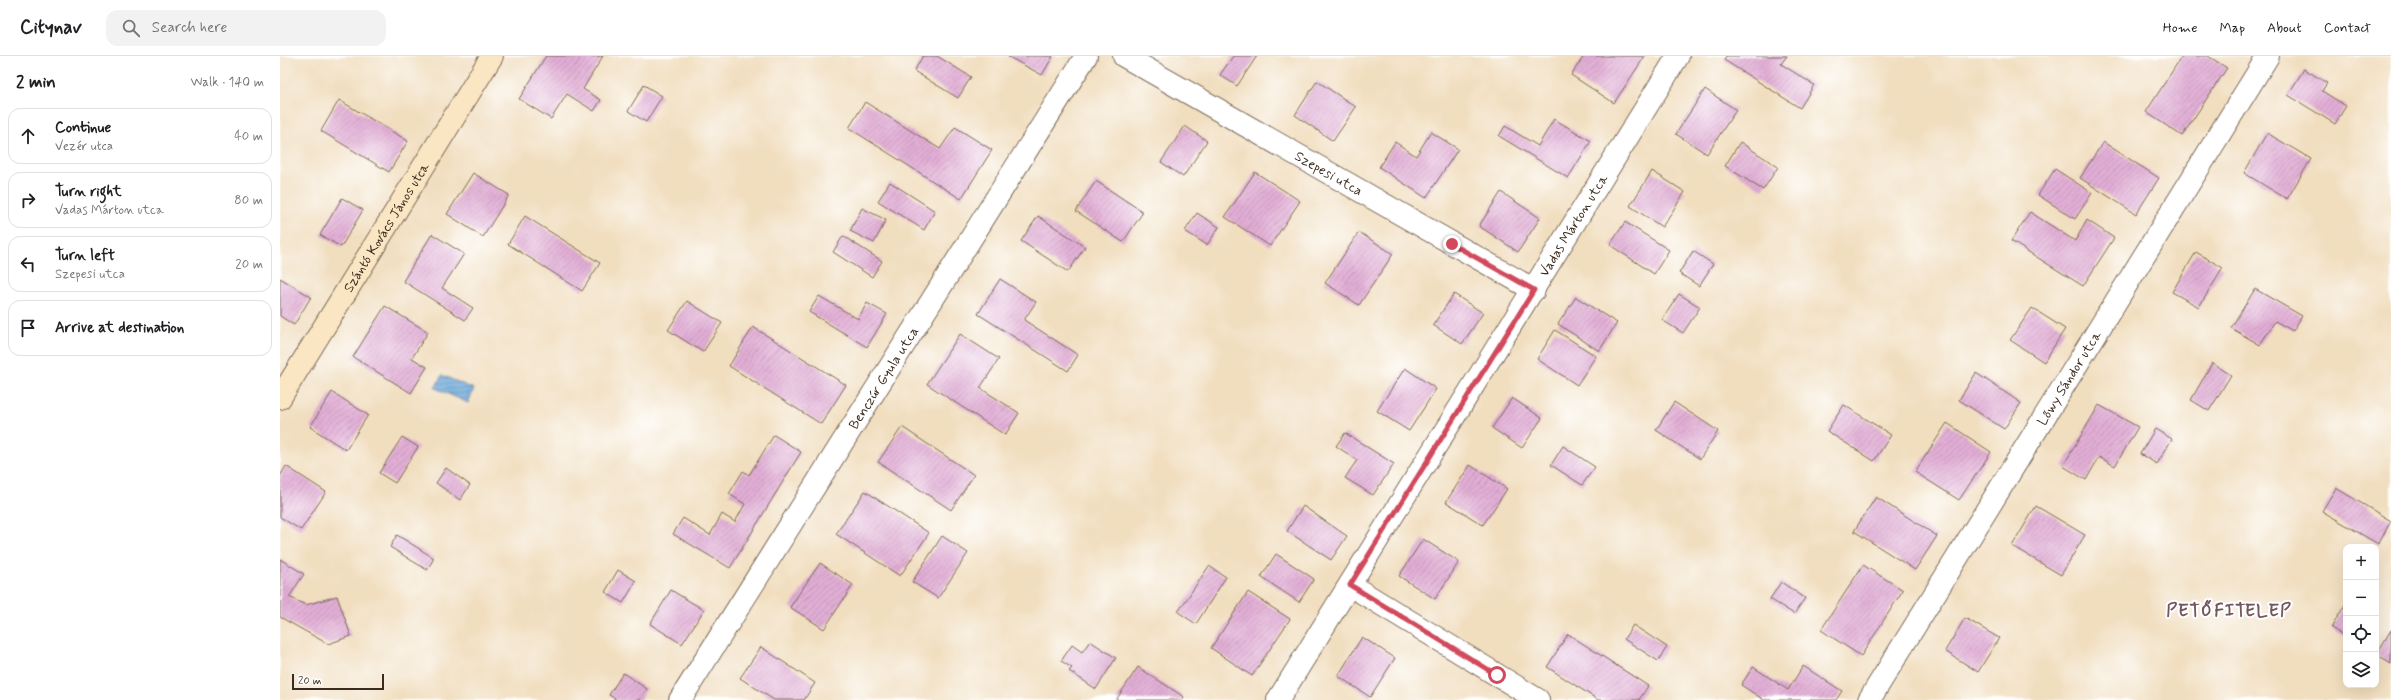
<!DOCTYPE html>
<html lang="en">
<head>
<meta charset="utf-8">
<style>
	body { margin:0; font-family:Mynerve,sans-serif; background:#f2f2f2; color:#202124 }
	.controls { position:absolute; right:12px; bottom:12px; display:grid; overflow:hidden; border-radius:8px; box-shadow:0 4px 16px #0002 }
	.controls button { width:36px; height:36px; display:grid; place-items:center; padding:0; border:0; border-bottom:1px solid #e0e0e0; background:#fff; color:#202124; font:20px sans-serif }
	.scale { position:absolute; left:12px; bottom:10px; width:92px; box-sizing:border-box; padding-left:4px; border:2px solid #3b2a1e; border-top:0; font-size:11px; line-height:14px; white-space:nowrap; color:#3b2a1e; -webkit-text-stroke:3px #fff; paint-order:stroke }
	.stop { position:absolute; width:12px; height:12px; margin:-9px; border:3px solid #d1495b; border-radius:50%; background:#fff }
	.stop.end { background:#d1495b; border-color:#fff; box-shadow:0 1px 4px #0008 }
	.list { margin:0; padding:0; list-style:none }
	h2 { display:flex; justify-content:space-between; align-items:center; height:52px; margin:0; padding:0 16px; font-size:17px }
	h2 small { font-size:13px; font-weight:400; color:#757577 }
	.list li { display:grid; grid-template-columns:26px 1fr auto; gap:12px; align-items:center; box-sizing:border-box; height:56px; margin:0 8px 8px; padding:0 8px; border:1px solid #e0e0e0; border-radius:12px }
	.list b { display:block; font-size:15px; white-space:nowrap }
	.list p { margin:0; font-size:13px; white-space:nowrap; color:#757577 }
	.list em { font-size:13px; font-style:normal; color:#757577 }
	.icon { flex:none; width:22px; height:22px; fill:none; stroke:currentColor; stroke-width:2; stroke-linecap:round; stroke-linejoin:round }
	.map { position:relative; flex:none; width:2111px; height:644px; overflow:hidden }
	header { display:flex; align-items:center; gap:24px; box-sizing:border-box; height:56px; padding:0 20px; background:#fff; border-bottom:1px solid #e0e0e0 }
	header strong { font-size:19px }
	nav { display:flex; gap:22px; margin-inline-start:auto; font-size:14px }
	.search { width:280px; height:36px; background:#f2f2f2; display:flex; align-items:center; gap:10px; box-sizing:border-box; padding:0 14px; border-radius:12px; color:#757577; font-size:15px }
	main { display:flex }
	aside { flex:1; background:#fff }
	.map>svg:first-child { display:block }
	.water { fill:url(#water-rules); stroke:#4f667a }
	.building { fill:url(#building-hatch) }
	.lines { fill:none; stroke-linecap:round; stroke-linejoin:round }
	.street-casing { stroke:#7b6956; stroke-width:24 }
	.secondary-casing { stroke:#7b6956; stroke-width:24 }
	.street { stroke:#fff; stroke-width:22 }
	.secondary { stroke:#fbe6c4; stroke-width:22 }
	.route { stroke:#d1495b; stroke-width:5 }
	.labels { text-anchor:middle; stroke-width:4; stroke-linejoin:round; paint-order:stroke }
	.street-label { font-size:14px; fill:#3b2a1e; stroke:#fff }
	.district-label { font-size:18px; font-weight:bold; letter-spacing:1px; fill:#75585e; stroke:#fff }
</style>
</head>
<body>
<header>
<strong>Citynav</strong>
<div class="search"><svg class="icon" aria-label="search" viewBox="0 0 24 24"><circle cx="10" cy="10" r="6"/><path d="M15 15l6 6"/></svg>Search here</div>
<nav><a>Home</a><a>Map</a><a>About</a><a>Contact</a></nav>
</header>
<main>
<aside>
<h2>2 min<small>Walk · 140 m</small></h2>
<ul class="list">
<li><svg class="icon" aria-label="ahead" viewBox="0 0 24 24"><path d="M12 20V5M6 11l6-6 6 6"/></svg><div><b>Continue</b><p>Vezér utca</p></div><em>40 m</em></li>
<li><svg class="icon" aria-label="right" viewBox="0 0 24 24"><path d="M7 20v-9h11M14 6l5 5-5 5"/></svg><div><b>Turn right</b><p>Vadas Márton utca</p></div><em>80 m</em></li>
<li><svg class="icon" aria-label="left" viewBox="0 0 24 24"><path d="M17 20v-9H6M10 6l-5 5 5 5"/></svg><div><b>Turn left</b><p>Szepesi utca</p></div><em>20 m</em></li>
<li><svg class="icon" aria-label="arrive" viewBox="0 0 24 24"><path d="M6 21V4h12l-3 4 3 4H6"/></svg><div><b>Arrive at destination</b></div></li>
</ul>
</aside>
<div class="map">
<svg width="2111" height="644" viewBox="0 0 2111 644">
	<defs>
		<pattern id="water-rules" width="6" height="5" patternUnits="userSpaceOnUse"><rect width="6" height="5" fill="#63a3d6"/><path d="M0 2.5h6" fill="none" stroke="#5385ad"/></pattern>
		<pattern id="building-hatch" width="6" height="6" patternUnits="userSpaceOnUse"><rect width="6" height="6" fill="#e2aed6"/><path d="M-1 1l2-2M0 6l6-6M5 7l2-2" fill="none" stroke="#b88ead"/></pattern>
	</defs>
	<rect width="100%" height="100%" fill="#fff"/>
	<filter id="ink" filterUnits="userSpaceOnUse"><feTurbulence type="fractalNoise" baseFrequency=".025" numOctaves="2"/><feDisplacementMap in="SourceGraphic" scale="8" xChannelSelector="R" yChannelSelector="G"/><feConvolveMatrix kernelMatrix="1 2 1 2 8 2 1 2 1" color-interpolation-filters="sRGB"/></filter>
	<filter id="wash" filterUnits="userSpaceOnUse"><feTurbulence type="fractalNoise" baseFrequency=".012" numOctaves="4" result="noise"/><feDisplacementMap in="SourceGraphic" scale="16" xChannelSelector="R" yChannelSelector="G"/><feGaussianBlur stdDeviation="0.9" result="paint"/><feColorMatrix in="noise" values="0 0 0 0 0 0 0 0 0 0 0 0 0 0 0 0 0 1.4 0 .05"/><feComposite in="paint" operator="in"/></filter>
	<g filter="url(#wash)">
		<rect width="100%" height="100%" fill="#f1debf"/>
		<polygon class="water" points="162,319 194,333 188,347 155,332"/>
		<g id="blocks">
			<g class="building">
				<polygon points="266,0 323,0 303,33 321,44 314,55 287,38 271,63 239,43"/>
				<polygon points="643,0 657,0 691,21 678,42 634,15"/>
				<polygon points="727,0 773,0 762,19"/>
				<polygon points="953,0 977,0 957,30 940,19"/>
				<polygon points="1304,0 1365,0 1334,47 1291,19"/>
				<polygon points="1446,0 1507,0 1501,8 1534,29 1520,52 1444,4"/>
				<polygon points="1902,0 1928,0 1947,12 1902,80 1866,56"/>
				<polygon points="2024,13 2047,27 2042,35 2066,50 2055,68 2008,39"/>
				<polygon points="1037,25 1076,51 1053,85 1015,59"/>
				<polygon points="364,29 382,40 366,66 348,55"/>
				<polygon points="1425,33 1456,54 1427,98 1396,78"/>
				<polygon points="59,44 128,85 109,116 41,75"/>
				<polygon points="585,46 660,93 675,71 712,94 681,143 569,72"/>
				<polygon points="1274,63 1311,85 1288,122 1219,80 1225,70 1258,90"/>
				<polygon points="905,70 927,85 903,121 881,106"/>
				<polygon points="1151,76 1178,93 1146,142 1099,111 1115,86 1136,100"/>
				<polygon points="1987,77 2031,103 2007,143 1964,117"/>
				<polygon points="1460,86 1498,111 1483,134 1445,110"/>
				<polygon points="1823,86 1879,122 1856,158 1800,122"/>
				<polygon points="1775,113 1812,137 1795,163 1758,139"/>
				<polygon points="1372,115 1405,136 1382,171 1350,150"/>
				<polygon points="975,116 1020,145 990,190 945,161"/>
				<polygon points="193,117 229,139 203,181 167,158"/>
				<polygon points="816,125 863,156 843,186 796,155"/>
				<polygon points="610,126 655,155 644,174 598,145"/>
				<polygon points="1221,136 1260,162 1238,196 1199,170"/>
				<polygon points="62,142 83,154 61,191 40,179"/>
				<polygon points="582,152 606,164 594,187 570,175"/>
				<polygon points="1750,156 1795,185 1807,164 1834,182 1803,230 1731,185"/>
				<polygon points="917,157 939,171 927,189 905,175"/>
				<polygon points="245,160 320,207 302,235 228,188"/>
				<polygon points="758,160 805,191 788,216 741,185"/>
				<polygon points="1345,166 1389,194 1374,218 1330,189"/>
				<polygon points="1079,176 1113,198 1079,249 1045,227"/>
				<polygon points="152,178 184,198 162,232 193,252 185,264 123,225"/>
				<polygon points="563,180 602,205 592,221 553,196"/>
				<polygon points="1413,195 1433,208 1419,230 1399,217"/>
				<polygon points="1916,196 1943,212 1919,251 1892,236"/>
				<polygon points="0,222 31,241 14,269 0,260"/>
				<polygon points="720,223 756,246 744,264 798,299 788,315 698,258"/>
				<polygon points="1975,233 2022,260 2013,275 1995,265 1980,289 1951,272"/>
				<polygon points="1174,238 1203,257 1182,288 1153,269"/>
				<polygon points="1399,238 1420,251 1403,277 1382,264"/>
				<polygon points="539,240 578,263 587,247 607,258 587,291 529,256"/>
				<polygon points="1296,241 1337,267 1319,295 1278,268"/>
				<polygon points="407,245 442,267 423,296 388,274"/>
				<polygon points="105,250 148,276 132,302 147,311 131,337 73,301"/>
				<polygon points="1752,252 1785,273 1764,306 1730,284"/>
				<polygon points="473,271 566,329 541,368 449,310"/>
				<polygon points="1275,274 1316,300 1297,329 1257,303"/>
				<polygon points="680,278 719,303 700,332 739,357 725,379 647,328"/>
				<polygon points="1932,307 1951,319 1929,355 1911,344"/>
				<polygon points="1125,312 1156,333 1129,375 1097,355"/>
				<polygon points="1696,317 1741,347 1724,373 1679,344"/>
				<polygon points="52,336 88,359 66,394 30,371"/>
				<polygon points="1232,342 1262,362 1242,392 1212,372"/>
				<polygon points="1394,346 1438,375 1420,403 1376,374"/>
				<polygon points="1564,349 1611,379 1594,405 1547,375"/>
				<polygon points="1819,349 1858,371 1835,410 1819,401 1806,424 1783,410"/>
				<polygon points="1667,367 1711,396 1679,444 1635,416"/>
				<polygon points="622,371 694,419 671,454 598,406"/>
				<polygon points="1875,373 1892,383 1877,408 1860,398"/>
				<polygon points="1065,377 1114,408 1093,439 1065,422 1077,404 1056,390"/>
				<polygon points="494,379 521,396 450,512 393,478 403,462 430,479 442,458 455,466 465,448 449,438 463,415 469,419"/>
				<polygon points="122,381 138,391 115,427 99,417"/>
				<polygon points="1283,390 1315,411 1302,429 1271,409"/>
				<polygon points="1190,409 1227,433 1203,469 1166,446"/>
				<polygon points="6,410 46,436 21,474 0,461 0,420"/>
				<polygon points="166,412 190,429 180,444 156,427"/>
				<polygon points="2056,432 2111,465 2098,488 2042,455"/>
				<polygon points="585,435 649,477 620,520 556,478"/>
				<polygon points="1596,441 1657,480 1635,514 1574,475"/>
				<polygon points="1023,450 1067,480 1051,504 1007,475"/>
				<polygon points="1756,450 1805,479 1781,519 1732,490"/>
				<polygon points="117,479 154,502 147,514 110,491"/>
				<polygon points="662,480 688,497 658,542 632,526"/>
				<polygon points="1143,483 1179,506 1155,543 1119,520"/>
				<polygon points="996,498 1034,523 1019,546 981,521"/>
				<polygon points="0,503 24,518 9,541 26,549 57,540 71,580 48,588 0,561"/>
				<polygon points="540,507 573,529 544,573 510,551"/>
				<polygon points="1583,509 1623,534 1581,600 1541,574"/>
				<polygon points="929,510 946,521 916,568 898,556"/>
				<polygon points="338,514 356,525 343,547 325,536"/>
				<polygon points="1501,526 1525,542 1514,558 1490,543"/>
				<polygon points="391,534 424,554 402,588 370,568"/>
				<polygon points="968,536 1010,563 972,620 931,592"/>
				<polygon points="2066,547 2066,581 2051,572"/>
				<polygon points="1685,562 1719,582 1698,616 1665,595"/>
				<polygon points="1353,569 1387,591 1378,605 1344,583"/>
				<polygon points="2111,574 2111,608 2096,599"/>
				<polygon points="1288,578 1368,630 1359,644 1318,644 1267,611"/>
				<polygon points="1082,581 1115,602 1090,641 1058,620"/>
				<polygon points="810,585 836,602 816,633 789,615 792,612 781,605 792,589 802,596"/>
				<polygon points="481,591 535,627 524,644 494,644 460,622"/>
				<polygon points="1523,610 1562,635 1556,644 1484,644 1461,629 1473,611 1508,634"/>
				<polygon points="858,611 904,641 902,644 836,644"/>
				<polygon points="343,617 367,633 360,644 337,644 329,639"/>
			</g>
		</g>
	</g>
	<g filter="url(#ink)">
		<use href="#blocks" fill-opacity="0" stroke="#7b6956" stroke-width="1"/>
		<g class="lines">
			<defs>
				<g id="street">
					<path id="s1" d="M844,0L1254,234"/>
					<polyline points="1070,529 1258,644"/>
					<path id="s2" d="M400,644L806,0"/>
					<path id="s3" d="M998,644L1398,0"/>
					<path id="s4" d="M1589,644L1988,0"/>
				</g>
				<g id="secondary">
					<path id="s5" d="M0,342L212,0"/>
				</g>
			</defs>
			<use href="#street" class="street-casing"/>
			<use href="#secondary" class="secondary-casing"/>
			<use href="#street" class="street"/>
			<use href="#secondary" class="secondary"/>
		</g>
	</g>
	<g class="lines" filter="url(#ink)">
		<polyline class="route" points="1172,188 1254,234 1070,529 1217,619"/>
	</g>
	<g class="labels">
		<g class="street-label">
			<text dy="5" stroke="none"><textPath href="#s1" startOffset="236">Szepesi utca</textPath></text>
			<text dy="5" stroke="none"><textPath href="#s3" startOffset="559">Vadas Márton utca</textPath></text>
			<text dy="5" stroke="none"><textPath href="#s5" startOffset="201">Szántó Kovács János utca</textPath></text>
			<text dy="5" stroke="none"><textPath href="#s2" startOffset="381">Benczúr Gyula utca</textPath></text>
			<text dy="5" stroke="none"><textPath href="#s4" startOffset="379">Lőwy Sándor utca</textPath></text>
		</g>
		<g class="district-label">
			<text x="1949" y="560">PETŐFITELEP</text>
		</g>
	</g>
</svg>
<div class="controls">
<button>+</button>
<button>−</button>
<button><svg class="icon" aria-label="locate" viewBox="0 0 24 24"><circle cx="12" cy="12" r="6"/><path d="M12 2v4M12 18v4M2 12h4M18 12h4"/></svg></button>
<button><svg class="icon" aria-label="layers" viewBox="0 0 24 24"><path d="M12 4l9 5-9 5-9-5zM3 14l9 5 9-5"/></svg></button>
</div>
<div class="scale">20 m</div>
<div class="stop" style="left:1217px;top:619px"></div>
<div class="stop end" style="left:1172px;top:188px"></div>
</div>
</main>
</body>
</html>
